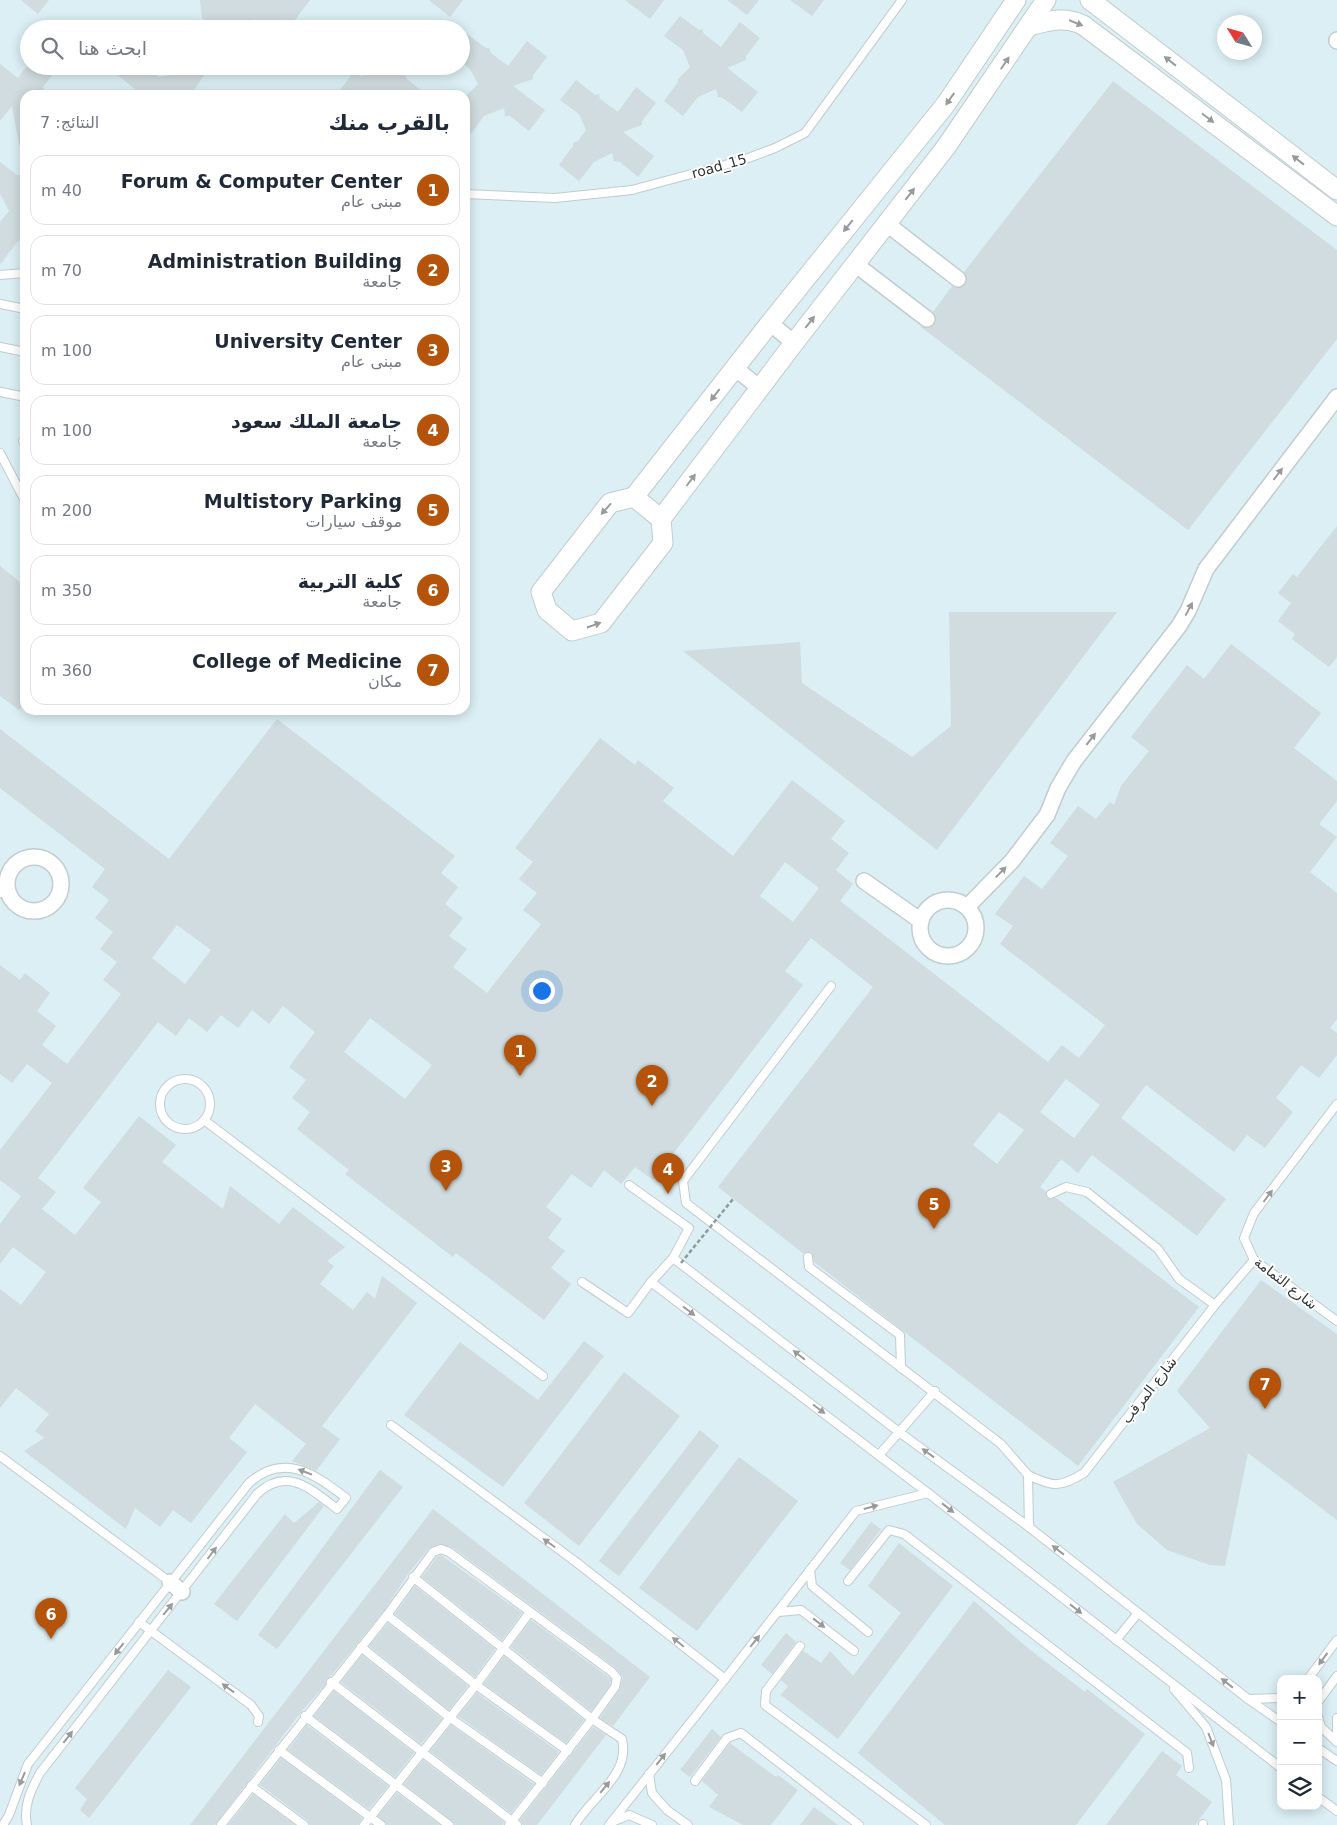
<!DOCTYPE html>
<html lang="ar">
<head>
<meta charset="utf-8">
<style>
	body { margin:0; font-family:"DejaVu Sans","Noto Sans Arabic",sans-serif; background:#f2f2f3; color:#1f2937; direction:rtl }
	.controls { position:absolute; right:15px; bottom:15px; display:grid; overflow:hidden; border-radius:10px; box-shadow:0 2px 12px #0003 }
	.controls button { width:45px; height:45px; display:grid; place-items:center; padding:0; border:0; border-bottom:1px solid #e0e1e3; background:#fff; color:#1f2937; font:25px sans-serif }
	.compass { position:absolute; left:1217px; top:15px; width:45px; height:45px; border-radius:50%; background:#fff; box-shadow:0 2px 12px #0003; rotate:307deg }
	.you { position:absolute; left:541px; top:990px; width:18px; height:18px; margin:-12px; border:4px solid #fff; border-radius:50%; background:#1a73e8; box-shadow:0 0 0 8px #1a73e833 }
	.badge { display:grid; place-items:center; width:32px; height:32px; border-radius:50%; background:#b45309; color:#fff; font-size:16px; font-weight:700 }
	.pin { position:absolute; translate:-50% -41px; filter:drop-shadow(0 1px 2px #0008) }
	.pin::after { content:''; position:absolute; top:26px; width:18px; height:15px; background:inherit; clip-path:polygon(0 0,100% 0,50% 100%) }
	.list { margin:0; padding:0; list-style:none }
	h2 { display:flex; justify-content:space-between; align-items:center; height:65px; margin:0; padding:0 20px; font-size:21px }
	h2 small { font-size:16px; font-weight:400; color:#747a83 }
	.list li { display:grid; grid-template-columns:32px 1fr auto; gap:15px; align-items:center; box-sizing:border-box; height:70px; margin:0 10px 10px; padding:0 10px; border:1px solid #e0e1e3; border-radius:15px }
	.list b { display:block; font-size:19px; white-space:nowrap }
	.list p { margin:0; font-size:16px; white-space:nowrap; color:#747a83 }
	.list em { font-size:16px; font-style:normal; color:#747a83 }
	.icon { flex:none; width:28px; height:28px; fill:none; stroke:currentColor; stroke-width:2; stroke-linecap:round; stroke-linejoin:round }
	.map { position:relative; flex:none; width:1337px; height:1825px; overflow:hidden; direction:ltr }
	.search { position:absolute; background:#fff; box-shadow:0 2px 12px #0003; left:20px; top:20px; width:450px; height:55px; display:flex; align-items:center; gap:12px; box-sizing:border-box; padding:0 18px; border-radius:28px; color:#747a83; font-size:19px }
	.panel { position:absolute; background:#fff; box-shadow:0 2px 12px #0003; left:20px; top:90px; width:450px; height:625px; border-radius:15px; direction:rtl }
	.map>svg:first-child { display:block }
	.built { fill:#dbeff4; fill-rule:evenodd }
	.building { fill:#d0dcdf; fill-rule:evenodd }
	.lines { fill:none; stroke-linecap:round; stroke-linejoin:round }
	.service-casing { stroke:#c0ccce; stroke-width:10 }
	.minor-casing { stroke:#c0ccce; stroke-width:18 }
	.tertiary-casing { stroke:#c0ccce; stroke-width:21 }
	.service { stroke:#fff; stroke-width:8 }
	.minor { stroke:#fff; stroke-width:15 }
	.tertiary { stroke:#fff; stroke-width:19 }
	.path-bridge { stroke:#90999b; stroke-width:2.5; stroke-dasharray:4 2.5; stroke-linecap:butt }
	.oneway { fill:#989a9b }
	.labels { text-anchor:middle; stroke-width:4; stroke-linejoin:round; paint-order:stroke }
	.street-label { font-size:14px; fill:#313637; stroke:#fff }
</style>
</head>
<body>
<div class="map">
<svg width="1337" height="1825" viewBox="0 0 1337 1825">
	<rect width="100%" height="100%" fill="#f0fcff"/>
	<path class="built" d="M0,0H1337V1825H0ZM1224,22H1254V52H1224ZM29,29H461V66H29ZM25,95H465V710H25ZM1281,1679H1318V1806H1281Z"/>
	<g class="building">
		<polygon points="21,0 49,0 38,14"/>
		<polygon points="200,0 310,0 288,29 268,29 255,19 248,29 216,29 202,18"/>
		<polygon points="429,0 463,0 450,17"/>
		<polygon points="625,0 664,0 650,19"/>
		<polygon points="727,0 759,0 747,15"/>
		<polygon points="790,0 824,0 812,16"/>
		<polygon points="680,16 699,30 702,29 704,34 721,47 740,22 760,38 746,56 746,60 727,68 758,92 742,112 723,98 718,97 716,89 698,97 683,116 664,101 678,82 678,79 690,67 683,50 664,36"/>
		<polygon points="467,34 486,48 489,48 491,53 508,66 527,41 547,57 533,75 533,79 513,86 545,110 529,131 510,116 505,116 504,108 484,116 465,142 465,97 478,84 470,69 461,62 461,42"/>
		<polygon points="0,64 18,78 27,66 59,66 43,87 44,91 33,95 25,95 25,144 19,145 12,106 0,121"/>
		<polygon points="122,66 154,68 158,77 171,75 178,66 198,66 206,72 191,95 138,95 135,89 116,74"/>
		<polygon points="370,66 401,66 407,79 427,95 386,95 384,91 369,95 336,95 350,77 351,69 362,77"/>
		<polygon points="576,80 595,95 599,94 600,99 618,112 636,87 656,103 642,121 642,125 623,132 654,156 638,177 620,162 614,161 612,153 594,162 579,181 559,165 573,146 573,143 578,141 586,130 579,114 560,100"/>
		<polygon points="1113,81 1337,250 1337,339 1188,530 921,327 930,328 934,325 936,320 933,312 952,286 957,288 965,285 967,280 964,272"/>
		<polygon points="0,162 17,175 21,175 25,181 25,232 22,240 17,242 0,265 0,222 9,211 0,194"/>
		<polygon points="1337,526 1337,657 1329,667 1292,639 1295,634 1278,621 1291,603 1278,593 1293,574 1297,577"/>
		<polygon points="0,566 25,586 25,702 19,710 0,696"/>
		<polygon points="949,612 1117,612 937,850 683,651 800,642 802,683 912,757 951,726"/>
		<path d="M1231,644L1321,713L1294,748L1337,781V801L1319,824L1337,837L1310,872L1337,893V1019L1330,1028L1337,1033V1055L1319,1078L1301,1065L1276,1098L1293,1112L1265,1148L1247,1135L1234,1152L1146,1085L1121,1118L1226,1199L1197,1236L1092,1155L1078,1173L1061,1159L1040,1187L1046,1191L1047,1198H1056L1060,1201L1199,1307L1078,1466L814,1262L811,1252L804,1254L718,1187L873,987L811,938L785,971L803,985L653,1180L635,1167L621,1184L604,1170L591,1188L572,1174L546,1207L562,1219L548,1238L565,1251L551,1268L571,1284L544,1320L456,1253L453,1257L345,1174L349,1170L297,1129L310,1112L292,1098L306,1080L289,1067L315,1032L283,1006L269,1024L252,1010L238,1028L221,1015L207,1032L189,1018L176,1036L158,1022L38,1178L56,1192L42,1209L75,1235L101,1202L83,1188L139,1116L176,1145L162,1162L223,1209L230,1186L279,1224L293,1207L345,1247L327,1261L334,1266L320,1284L353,1310L367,1292L375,1299L382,1276L417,1303L322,1426L340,1439L316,1471L292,1461L306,1444L255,1404L229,1438L247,1452L191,1523L173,1510L160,1527L135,1508L126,1529L24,1451L44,1438L35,1431L49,1414L16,1388L0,1408V1289L21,1305L46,1272L13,1247L0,1264V1224L21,1196L0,1180V1150L52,1083L27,1064L12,1083L0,1074V965L20,980L25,973L50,993L37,1011L56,1026L42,1045L67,1064L121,994L103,980L117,962L100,949L113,932L95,918L109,900L92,887L105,869L0,788V729L169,859L277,719L455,856L441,873L458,887L445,904L463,918L449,936L467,949L453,967L487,993L541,924L523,910L537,893L519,879L533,862L515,848L600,738L635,765L638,760L674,788L663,801L733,856L792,780L845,821L831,839L849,853L836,870L853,884L840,901L1048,1062L1062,1045L1079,1058L1105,1025L1000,944L1013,926L995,914L1024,876L1042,889L1068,856L1050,843L1078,806L1096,819L1110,802L1114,805L1121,786L1149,751L1131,737L1187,665L1204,679ZM785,862L819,888L793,922L760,896ZM177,925L211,950L185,984L152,958ZM370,1018L432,1065L405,1099L344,1052ZM1066,1079L1100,1105L1074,1138L1040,1112ZM999,1112L1024,1130L997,1164L973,1145Z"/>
		<polygon points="1261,1280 1337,1334 1337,1520 1248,1453 1225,1566 1210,1565 1167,1550 1137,1524 1113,1482 1210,1428 1177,1391"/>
		<polygon points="584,1341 604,1356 503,1487 404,1415 460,1342 538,1400"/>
		<polygon points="624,1372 680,1416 579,1546 524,1503"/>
		<polygon points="700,1430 719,1446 619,1576 599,1561"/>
		<polygon points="739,1457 798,1501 697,1631 639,1588"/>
		<polygon points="380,1470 403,1487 277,1649 258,1635"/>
		<polygon points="319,1502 324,1506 237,1621 214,1604 285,1514 294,1523"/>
		<polygon points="433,1509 650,1677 613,1726 600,1718 620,1689 623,1677 616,1668 452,1547 439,1544 429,1548 408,1574 383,1612 331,1676 327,1678 326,1684 301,1712 215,1825 190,1825"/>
		<polygon points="871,1522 881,1529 850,1570 840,1563"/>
		<polygon points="899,1543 953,1586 838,1739 781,1695 788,1686 781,1680 803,1651 821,1663 830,1651 853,1676 901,1613 868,1586"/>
		<polygon points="441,1555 522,1613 502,1640 422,1577 437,1557"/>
		<polygon points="415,1586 495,1649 475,1677 395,1614"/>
		<polygon points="974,1601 1029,1649 1085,1692 1087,1689 1145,1734 1076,1825 945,1825 858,1753"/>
		<polygon points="531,1620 611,1679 610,1685 591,1711 511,1647"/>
		<polygon points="388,1623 468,1686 449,1710 369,1646"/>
		<polygon points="786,1633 796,1642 772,1674 761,1665"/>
		<polygon points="362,1655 442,1719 421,1744 341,1682"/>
		<polygon points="504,1656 584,1720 566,1743 484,1684"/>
		<polygon points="168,1670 191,1687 89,1818 80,1810 87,1799 75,1788"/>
		<polygon points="334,1691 414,1753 395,1777 314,1716"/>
		<polygon points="477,1693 559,1752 541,1775 458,1716"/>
		<polygon points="307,1725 388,1786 369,1809 288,1750"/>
		<polygon points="451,1725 534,1784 511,1813 430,1751"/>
		<polygon points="593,1727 606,1735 537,1825 523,1825 520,1820"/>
		<polygon points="712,1729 721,1737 690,1777 680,1770"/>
		<polygon points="730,1743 776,1777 778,1775 798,1790 771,1825 743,1825 709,1807 718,1795 702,1781"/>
		<polygon points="1162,1751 1182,1766 1176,1775 1212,1802 1195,1825 1106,1825"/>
		<polygon points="281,1758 362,1818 358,1825 310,1825 307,1820 260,1785"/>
		<polygon points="423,1760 504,1822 503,1825 455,1825 452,1821 404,1784"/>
		<polygon points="397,1793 440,1825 387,1825 378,1816"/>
		<polygon points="253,1794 295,1825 228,1825"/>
		<polygon points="814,1807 838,1825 800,1825"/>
	</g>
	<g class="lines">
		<defs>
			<g id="service">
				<polyline points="465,194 555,198 632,190 743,160 775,148 805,133 902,0"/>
				<polyline points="0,275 25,273"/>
				<polyline points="0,304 25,309"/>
				<polyline points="0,347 25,352"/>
				<polyline points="1,392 25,397"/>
				<polyline points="23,441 25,441"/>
				<polyline points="0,453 25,501"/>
				<polyline points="0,893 7,888"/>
				<polyline points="831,986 683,1181 686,1203 1001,1444 1028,1475 1029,1527"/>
				<circle cx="185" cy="1104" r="25"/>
				<polyline points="1337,1104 1254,1213 1244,1238 1254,1260 1337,1321"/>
				<polyline points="204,1120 543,1376"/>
				<polyline points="1051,1194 1066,1187 1087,1192 1158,1249 1179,1279 1215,1305"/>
				<polyline points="808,1257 809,1267 900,1335 901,1368"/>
				<polyline points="673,1258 899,1432 1029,1527 1248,1699 1281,1722"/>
				<polyline points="582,1282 628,1313 651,1282 673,1258 689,1228 629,1185"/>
				<polyline points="651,1282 928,1493 1281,1768"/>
				<polyline points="391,1425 576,1562 725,1679 609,1825"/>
				<polyline points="879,1455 935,1391"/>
				<polyline points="0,1456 170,1582"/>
				<path d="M1028,1475C1053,1487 1060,1488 1084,1473L1215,1305L1254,1260"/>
				<polyline points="810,1570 812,1586 868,1632"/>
				<path d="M413,1577L592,1719L622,1739C631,1775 591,1797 575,1825"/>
				<polyline points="848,1581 889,1530 904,1534 1187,1753 1189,1768"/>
				<polyline points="778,1612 801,1610 854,1651"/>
				<polyline points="387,1615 476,1685 568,1751"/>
				<polyline points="139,1622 251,1705 259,1716 258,1722"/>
				<polyline points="1116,1640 1138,1613"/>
				<polyline points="800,1646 766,1691 765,1705 926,1825"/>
				<polyline points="361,1647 449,1717 543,1783"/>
				<polyline points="725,1679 856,1511 928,1493"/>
				<polyline points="1308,1679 1337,1640"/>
				<polyline points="331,1682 517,1825"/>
				<polyline points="1174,1689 1206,1727 1226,1780 1229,1825"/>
				<polyline points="1248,1699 1281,1698"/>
				<polyline points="1318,1702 1337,1676"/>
				<polyline points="305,1716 449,1825"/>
				<polyline points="1318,1717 1321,1727 1337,1742"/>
				<polyline points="1337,1718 1337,1742"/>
				<polyline points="1318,1748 1337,1761"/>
				<polyline points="279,1750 381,1825"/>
				<polyline points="649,1774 652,1793 667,1810 688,1825"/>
				<polyline points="695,1781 727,1738 741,1733 859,1825"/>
				<polyline points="251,1786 304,1825"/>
				<polyline points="1318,1797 1337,1811"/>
				<polyline points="612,1822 629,1815 652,1825"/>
				<path d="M3,1825L9,1815L28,1764L249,1483C284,1452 315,1474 346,1498L337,1509C311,1489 287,1466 257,1494L40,1773C31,1790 23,1806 27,1825"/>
				<polyline points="221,1825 387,1615 433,1552 441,1549 449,1552 612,1672 617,1678 615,1687 592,1719 509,1825"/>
				<polyline points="364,1825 476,1685 530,1612"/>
				<polyline points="1203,1825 1203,1824"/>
			</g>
			<g id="minor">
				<polyline points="1337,41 1337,40"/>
				<polyline points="887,224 958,279"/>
				<polyline points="855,264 927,319"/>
				<polyline points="770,323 794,343"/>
				<polyline points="736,369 760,388"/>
				<circle cx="34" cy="884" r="27"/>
				<polyline points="864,881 921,921"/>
				<circle cx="948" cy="928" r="28"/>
				<polyline points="967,907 1012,861 1047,815 1058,788 1074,761 1179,626 1188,611 1206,569 1337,397"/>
				<polyline points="170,1582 182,1592"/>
			</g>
			<g id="tertiary">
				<polyline points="1090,0 1337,190"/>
				<path d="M1029,26C1049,21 1064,16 1083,25L1337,216"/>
				<polyline points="634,497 770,323 946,104 1016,0"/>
				<polyline points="661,519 634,497 610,503 541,592 547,610 572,631 601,623 663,543 661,519 794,343 946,147 1046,0"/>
			</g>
		</defs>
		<use href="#service" class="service-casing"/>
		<use href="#minor" class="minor-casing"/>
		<use href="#tertiary" class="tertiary-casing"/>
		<use href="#service" class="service"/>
		<use href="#minor" class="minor"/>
		<use href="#tertiary" class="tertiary"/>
		<polyline class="path-bridge" points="681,1263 733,1199"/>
	</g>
	<defs><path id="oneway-solid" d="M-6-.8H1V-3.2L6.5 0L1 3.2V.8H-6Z" transform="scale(1.25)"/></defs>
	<g class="oneway">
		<use href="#oneway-solid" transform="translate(1076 23) rotate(22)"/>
		<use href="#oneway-solid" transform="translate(1170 61) rotate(-142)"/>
		<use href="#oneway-solid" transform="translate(1005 63) rotate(-56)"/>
		<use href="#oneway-solid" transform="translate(950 99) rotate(125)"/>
		<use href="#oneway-solid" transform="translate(1208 118) rotate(37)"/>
		<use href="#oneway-solid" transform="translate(1298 160) rotate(-142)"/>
		<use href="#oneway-solid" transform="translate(910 194) rotate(-52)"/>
		<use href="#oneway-solid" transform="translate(848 226) rotate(129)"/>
		<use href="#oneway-solid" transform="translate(810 322) rotate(-52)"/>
		<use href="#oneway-solid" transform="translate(715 395) rotate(128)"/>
		<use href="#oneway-solid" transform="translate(1278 474) rotate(-53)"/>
		<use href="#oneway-solid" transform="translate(691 480) rotate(-53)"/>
		<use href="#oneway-solid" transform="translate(606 509) rotate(132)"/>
		<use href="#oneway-solid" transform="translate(1189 609) rotate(-62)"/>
		<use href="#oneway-solid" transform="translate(594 625) rotate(-19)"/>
		<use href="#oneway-solid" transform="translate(1091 739) rotate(-52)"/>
		<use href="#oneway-solid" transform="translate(1001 872) rotate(-46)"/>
		<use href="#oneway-solid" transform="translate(1268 1196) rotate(-53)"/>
		<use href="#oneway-solid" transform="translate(689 1311) rotate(37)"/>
		<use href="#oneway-solid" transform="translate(799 1355) rotate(-142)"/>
		<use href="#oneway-solid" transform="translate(819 1409) rotate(37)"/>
		<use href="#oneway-solid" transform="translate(928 1453) rotate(-144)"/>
		<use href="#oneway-solid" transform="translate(305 1472) rotate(-159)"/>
		<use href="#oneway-solid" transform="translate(871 1507) rotate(-15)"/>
		<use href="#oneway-solid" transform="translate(948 1508) rotate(38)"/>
		<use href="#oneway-solid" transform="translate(549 1543) rotate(-145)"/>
		<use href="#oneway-solid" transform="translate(1058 1550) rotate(-142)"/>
		<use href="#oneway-solid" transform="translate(212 1553) rotate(-53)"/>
		<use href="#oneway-solid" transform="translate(168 1609) rotate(-51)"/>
		<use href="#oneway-solid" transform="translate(1076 1609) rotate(38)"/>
		<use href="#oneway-solid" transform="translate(819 1623) rotate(38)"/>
		<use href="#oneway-solid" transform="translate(755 1641) rotate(-51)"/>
		<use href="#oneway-solid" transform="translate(678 1642) rotate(-141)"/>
		<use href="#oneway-solid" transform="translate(119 1649) rotate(128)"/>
		<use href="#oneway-solid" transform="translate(1323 1659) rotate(126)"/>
		<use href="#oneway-solid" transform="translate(1227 1683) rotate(-142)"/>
		<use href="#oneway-solid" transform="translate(228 1688) rotate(-144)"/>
		<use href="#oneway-solid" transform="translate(68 1737) rotate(-52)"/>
		<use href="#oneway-solid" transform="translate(1211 1740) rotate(69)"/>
		<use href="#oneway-solid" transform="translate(661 1759) rotate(-52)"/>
		<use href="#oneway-solid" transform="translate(22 1779) rotate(113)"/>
		<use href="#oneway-solid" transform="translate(605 1787) rotate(-51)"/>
	</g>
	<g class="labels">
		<g class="street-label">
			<text transform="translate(719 166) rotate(-16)" y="5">road_15</text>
			<text transform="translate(1286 1283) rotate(38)" y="5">شارع الثمامة</text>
			<text transform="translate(1149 1390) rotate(-52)" y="5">شارع المرقب</text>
		</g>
	</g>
</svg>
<div class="controls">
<button>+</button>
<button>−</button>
<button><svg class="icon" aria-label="layers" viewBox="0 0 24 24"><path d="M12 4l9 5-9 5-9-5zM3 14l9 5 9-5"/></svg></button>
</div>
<svg class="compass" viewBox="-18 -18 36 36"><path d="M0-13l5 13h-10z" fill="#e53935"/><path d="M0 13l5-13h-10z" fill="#747a83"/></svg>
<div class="you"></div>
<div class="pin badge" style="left:520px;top:1076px">1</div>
<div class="pin badge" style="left:652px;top:1106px">2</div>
<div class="pin badge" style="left:446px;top:1191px">3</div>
<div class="pin badge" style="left:668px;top:1194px">4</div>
<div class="pin badge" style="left:934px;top:1229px">5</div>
<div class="pin badge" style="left:51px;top:1639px">6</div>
<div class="pin badge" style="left:1265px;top:1409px">7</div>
<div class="search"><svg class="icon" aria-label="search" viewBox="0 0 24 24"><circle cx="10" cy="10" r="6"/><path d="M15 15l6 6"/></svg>ابحث هنا</div>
<section class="panel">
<h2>بالقرب منك<small>النتائج: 7</small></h2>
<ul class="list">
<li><span class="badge">1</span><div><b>Forum &amp; Computer Center</b><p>مبنى عام</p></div><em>40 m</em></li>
<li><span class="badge">2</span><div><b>Administration Building</b><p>جامعة</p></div><em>70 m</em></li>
<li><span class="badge">3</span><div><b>University Center</b><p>مبنى عام</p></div><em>100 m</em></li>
<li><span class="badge">4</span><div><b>جامعة الملك سعود</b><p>جامعة</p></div><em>100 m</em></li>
<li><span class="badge">5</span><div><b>Multistory Parking</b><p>موقف سيارات</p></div><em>200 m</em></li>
<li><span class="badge">6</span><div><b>كلية التربية</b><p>جامعة</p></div><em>350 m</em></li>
<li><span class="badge">7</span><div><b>College of Medicine</b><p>مكان</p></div><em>360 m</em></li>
</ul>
</section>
</div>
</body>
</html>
